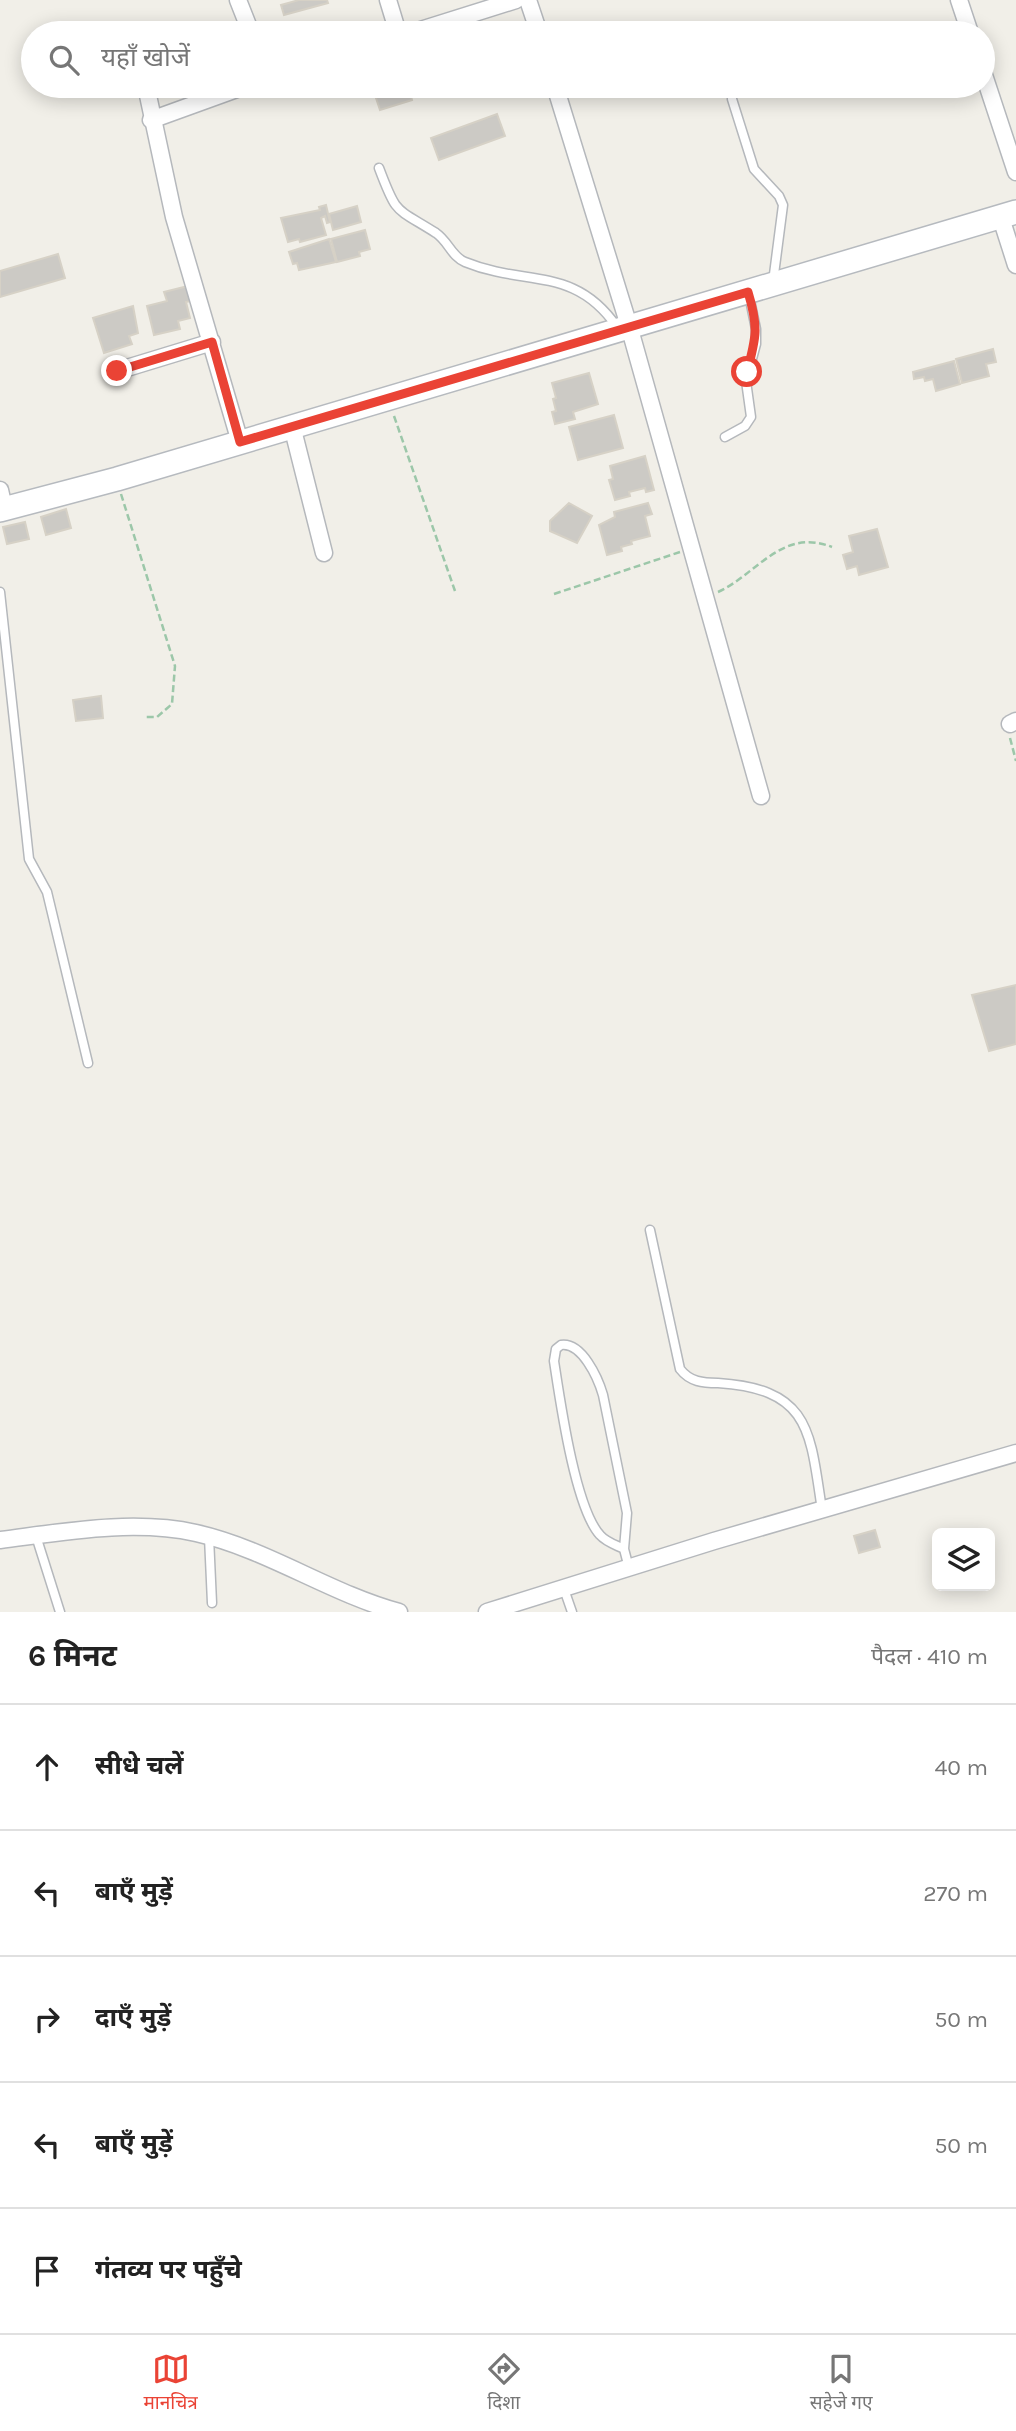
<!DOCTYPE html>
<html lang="hi">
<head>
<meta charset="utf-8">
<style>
	body { margin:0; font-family:Karla,"Noto Sans Devanagari",sans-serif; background:#f2f2f2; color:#222 }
	.controls { position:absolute; right:21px; bottom:21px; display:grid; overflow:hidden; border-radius:10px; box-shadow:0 4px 18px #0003 }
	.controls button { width:63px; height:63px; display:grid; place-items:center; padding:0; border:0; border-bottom:2px solid #e0e0e0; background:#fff; color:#222; font:35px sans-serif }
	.stop { position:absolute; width:21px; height:21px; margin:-16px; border:5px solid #ea4335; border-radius:50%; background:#fff }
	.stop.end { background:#ea4335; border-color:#fff; box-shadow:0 2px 7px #0008 }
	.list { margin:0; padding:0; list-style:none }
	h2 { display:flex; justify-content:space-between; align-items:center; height:91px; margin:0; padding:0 28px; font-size:30px }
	h2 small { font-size:23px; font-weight:400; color:#767676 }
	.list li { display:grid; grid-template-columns:46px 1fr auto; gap:21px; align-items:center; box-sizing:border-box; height:126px; padding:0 28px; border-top:2px solid #e0e0e0 }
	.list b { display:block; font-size:26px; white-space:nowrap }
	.list em { font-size:23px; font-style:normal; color:#767676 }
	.icon { flex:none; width:38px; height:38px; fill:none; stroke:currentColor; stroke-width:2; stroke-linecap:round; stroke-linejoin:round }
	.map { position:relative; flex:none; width:1016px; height:1612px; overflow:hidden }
	.search { position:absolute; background:#fff; box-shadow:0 4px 18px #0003; left:21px; right:21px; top:21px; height:77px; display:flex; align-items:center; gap:18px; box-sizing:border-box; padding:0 24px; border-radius:38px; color:#767676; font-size:26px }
	.sheet { height:721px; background:#fff }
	nav { display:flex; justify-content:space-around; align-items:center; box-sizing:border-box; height:98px; border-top:2px solid #e0e0e0; background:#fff; font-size:19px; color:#767676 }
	nav a { display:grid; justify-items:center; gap:4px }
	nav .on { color:#ea4335 }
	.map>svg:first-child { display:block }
	.building { fill:#cccac5; stroke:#d6d1c6; stroke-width:2 }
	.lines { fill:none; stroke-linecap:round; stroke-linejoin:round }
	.lane-casing { stroke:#b5b8bc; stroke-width:11 }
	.street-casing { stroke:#b5b8bc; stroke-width:19 }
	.secondary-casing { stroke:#b6babf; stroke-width:26 }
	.path { stroke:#9cc7a9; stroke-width:2.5; stroke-dasharray:7 3.5; stroke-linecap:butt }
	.lane { stroke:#fff; stroke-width:8 }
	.street { stroke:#fff; stroke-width:16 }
	.secondary { stroke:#fff; stroke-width:23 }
	.route { stroke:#ea4335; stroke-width:9 }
</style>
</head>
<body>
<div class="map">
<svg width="1016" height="1612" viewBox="0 0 1016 1612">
	<rect width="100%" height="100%" fill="#f1efe8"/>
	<g class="building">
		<polygon points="299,0 327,0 328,3 284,15 281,5"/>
		<polygon points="748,28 766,28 774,33 738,33"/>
		<polygon points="372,86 408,86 412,100 380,110"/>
		<polygon points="418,86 456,86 420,95"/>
		<polygon points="497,114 505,136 439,160 431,138"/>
		<polygon points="326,205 330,222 327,223 325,216 321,218 326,235 300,242 299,239 288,242 281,218 320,210 319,207"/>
		<polygon points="357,206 361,222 333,230 329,214"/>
		<polygon points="365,230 370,249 359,252 360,256 337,262 331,239"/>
		<polygon points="329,239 336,262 299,270 297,263 293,264 289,252"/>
		<polygon points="58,254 65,278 0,297 0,271"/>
		<polygon points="188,286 191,301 186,302 190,318 178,321 180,329 154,335 147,306 167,301 164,292"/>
		<polygon points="133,306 138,333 129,336 132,344 104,353 93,318"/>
		<polygon points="993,349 996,362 986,364 989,376 962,383 956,359"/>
		<polygon points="954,361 960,384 936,391 933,379 925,381 924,377 914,379 913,372"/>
		<polygon points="589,373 598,404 573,412 575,419 555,424 552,412 556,411 553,399 556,398 552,383"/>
		<polygon points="614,415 623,448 578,460 569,427"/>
		<polygon points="645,456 654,490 646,492 645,488 629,492 630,496 615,500 609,480 613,479 610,466"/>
		<polygon points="569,503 592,516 577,543 550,531 550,521"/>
		<polygon points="648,503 652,514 645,516 650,536 631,541 632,544 621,547 622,551 607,555 599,525 615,517 614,512"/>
		<polygon points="66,509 71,528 46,535 41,517"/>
		<polygon points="25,522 29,539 7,544 3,527"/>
		<polygon points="877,529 888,567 859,575 857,566 847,569 843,555 853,552 849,536"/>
		<polygon points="101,696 103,718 76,721 73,700"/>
		<polygon points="1016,985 1016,1044 989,1051 972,995"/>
		<polygon points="875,1530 880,1547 859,1553 854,1536"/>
	</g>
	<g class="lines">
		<defs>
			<g id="lane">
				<polyline points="732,99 754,169 779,196 783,205 773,282"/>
				<path d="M379,168C397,216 395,207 436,233C448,241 452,257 465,262C526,287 574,265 617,327"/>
				<polyline points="725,437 745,426 751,417 746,381 756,344 756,329 749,295"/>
				<polyline points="0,592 29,859 47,892 88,1063"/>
				<path d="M650,1230L680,1369C690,1382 703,1383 718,1383C811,1389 810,1432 822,1510"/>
				<polyline points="36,1536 60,1612"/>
				<polyline points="209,1537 212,1603"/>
				<path d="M624,1549C616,1545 606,1542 600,1535C575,1508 560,1400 554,1361L556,1349L561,1345C582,1342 598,1378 603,1395L627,1513L624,1549L629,1568"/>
				<polyline points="564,1589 572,1612"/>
			</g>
			<g id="street">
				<polyline points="238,0 251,33"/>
				<polyline points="388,0 398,33"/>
				<polyline points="528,0 539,33"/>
				<polyline points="959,0 970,33"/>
				<polyline points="411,33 516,0"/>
				<polyline points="983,72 1016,172"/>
				<polyline points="146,86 174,217 240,442"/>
				<polyline points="555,86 629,326 761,796"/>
				<polyline points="151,120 245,86"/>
				<polyline points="1001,218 1016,265"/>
				<polyline points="117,371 212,342"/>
				<polyline points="292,426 324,553"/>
				<polyline points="0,490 4,508"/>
				<polyline points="1010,724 1016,721"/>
				<path d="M0,1540C63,1532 133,1519 196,1533C267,1549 329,1593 399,1612"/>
				<polyline points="487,1612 714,1541 1016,1453"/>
			</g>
			<polyline id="secondary" points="0,510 117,479 1016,212"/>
		</defs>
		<use href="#lane" class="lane-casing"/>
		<use href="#street" class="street-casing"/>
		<use href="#secondary" class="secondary-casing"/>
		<g class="path">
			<polyline points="394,416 455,591"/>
			<polyline points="121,494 175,666 172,704 157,717 144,717"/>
			<path d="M718,592C756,575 782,527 832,547"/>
			<polyline points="554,594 680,552"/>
			<polyline points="1010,738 1016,761"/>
		</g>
		<use href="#lane" class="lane"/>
		<use href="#street" class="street"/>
		<use href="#secondary" class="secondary"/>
	</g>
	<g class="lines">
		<path class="route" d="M117,371L212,342L240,442L748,292C759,328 756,338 747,372"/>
	</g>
</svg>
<div class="controls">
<button><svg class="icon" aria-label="layers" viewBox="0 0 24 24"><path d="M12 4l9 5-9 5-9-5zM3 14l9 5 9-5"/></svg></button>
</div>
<div class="stop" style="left:747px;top:372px"></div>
<div class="stop end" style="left:117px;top:371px"></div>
<div class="search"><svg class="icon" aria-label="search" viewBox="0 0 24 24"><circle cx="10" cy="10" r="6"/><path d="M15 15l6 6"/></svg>यहाँ खोजें</div>
</div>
<section class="sheet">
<h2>6 मिनट<small>पैदल · 410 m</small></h2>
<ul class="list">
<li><svg class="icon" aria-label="ahead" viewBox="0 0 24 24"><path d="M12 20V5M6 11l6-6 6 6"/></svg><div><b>सीधे चलें</b></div><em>40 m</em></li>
<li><svg class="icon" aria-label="left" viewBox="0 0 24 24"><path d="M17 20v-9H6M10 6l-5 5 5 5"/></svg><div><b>बाएँ मुड़ें</b></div><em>270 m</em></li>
<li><svg class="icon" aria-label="right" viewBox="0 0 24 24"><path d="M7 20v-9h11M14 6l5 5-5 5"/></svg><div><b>दाएँ मुड़ें</b></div><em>50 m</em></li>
<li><svg class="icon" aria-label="left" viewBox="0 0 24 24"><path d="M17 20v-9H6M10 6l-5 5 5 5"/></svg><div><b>बाएँ मुड़ें</b></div><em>50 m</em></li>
<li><svg class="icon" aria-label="arrive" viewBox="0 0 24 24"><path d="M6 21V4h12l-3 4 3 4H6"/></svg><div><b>गंतव्य पर पहुँचे</b></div></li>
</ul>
</section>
<nav>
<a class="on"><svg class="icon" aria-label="map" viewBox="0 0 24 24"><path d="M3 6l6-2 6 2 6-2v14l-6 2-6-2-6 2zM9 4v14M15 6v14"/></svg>मानचित्र</a>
<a><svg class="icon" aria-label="directions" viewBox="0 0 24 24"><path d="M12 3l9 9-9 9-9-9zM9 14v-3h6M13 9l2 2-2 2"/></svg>दिशा</a>
<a><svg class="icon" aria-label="saved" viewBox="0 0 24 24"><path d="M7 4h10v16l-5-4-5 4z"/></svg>सहेजे गए</a>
</nav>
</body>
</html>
